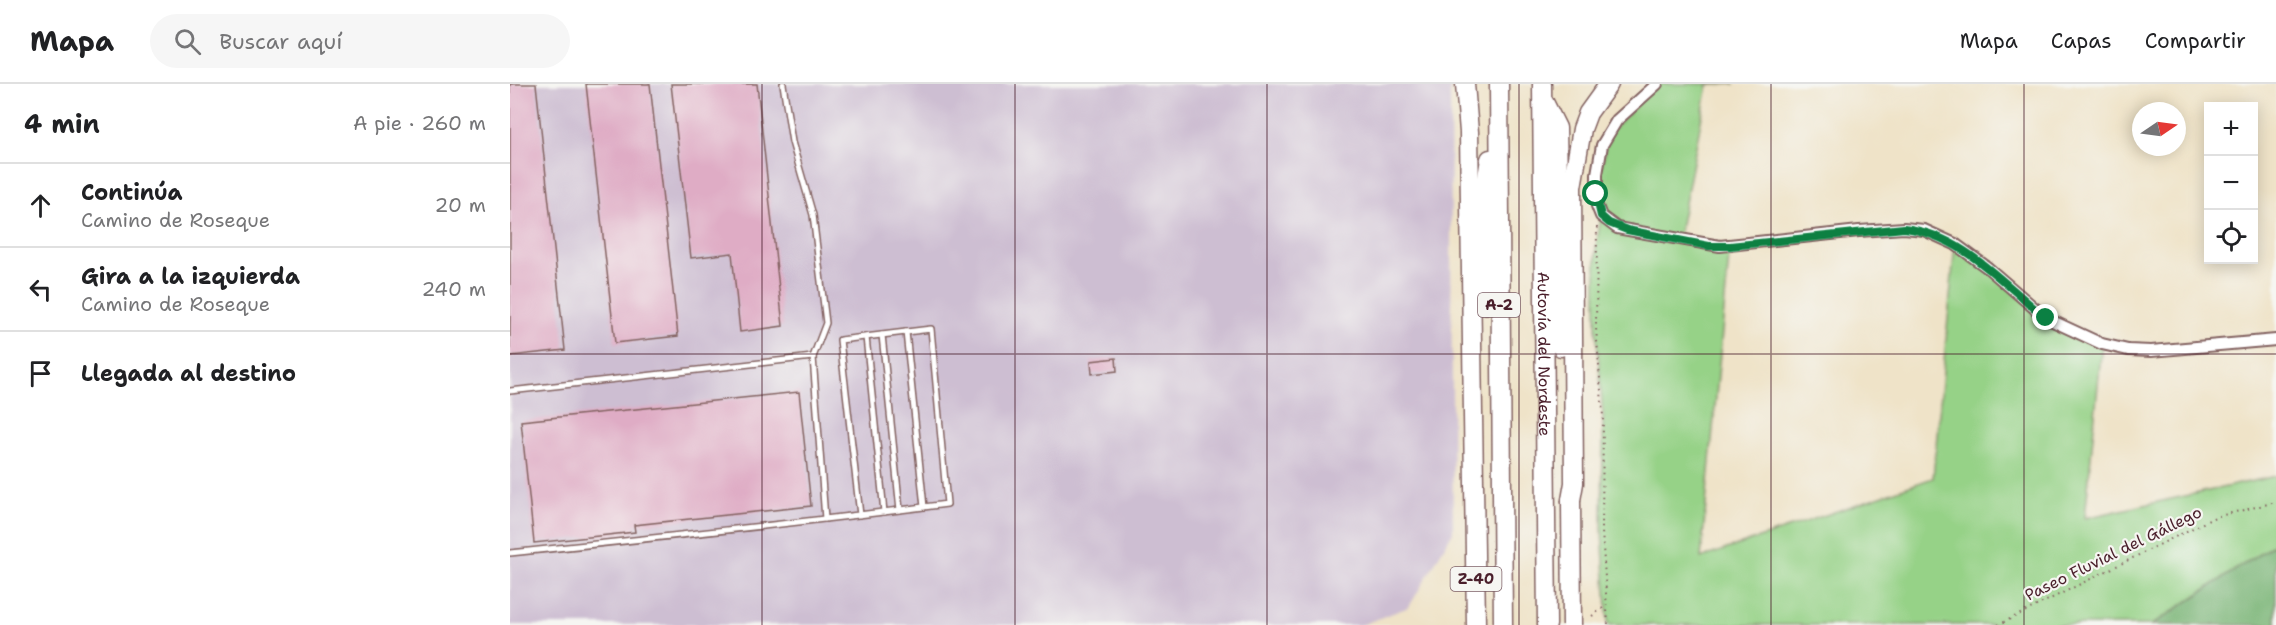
<!DOCTYPE html>
<html lang="es">
<head>
<meta charset="utf-8">
<style>
	body { margin:0; font-family:"Shantell Sans",sans-serif; background:#f6f6f6; color:#202124 }
	.controls { position:absolute; right:18px; top:18px; display:grid; overflow:hidden; border-radius:0px; box-shadow:0 3px 15px #0003 }
	.controls button { width:54px; height:54px; display:grid; place-items:center; padding:0; border:0; border-bottom:2px solid #e0e0e0; background:#fff; color:#202124; font:30px sans-serif }
	.compass { position:absolute; left:1622px; top:18px; width:54px; height:54px; border-radius:50%; background:#fff; box-shadow:0 3px 15px #0003; rotate:77deg }
	.stop { position:absolute; width:18px; height:18px; margin:-14px; border:4px solid #0b8043; border-radius:50%; background:#fff }
	.stop.end { background:#0b8043; border-color:#fff; box-shadow:0 2px 6px #0008 }
	.list { margin:0; padding:0; list-style:none }
	h2 { display:flex; justify-content:space-between; align-items:center; height:78px; margin:0; padding:0 24px; font-size:26px }
	h2 small { font-size:20px; font-weight:400; color:#757577 }
	.list li { display:grid; grid-template-columns:39px 1fr auto; gap:18px; align-items:center; box-sizing:border-box; height:84px; padding:0 24px; border-top:2px solid #e0e0e0 }
	.list b { display:block; font-size:22px; white-space:nowrap }
	.list p { margin:0; font-size:20px; white-space:nowrap; color:#757577 }
	.list em { font-size:20px; font-style:normal; color:#757577 }
	.icon { flex:none; width:33px; height:33px; fill:none; stroke:currentColor; stroke-width:2; stroke-linecap:round; stroke-linejoin:round }
	.map { position:relative; flex:none; width:1766px; height:541px; overflow:hidden }
	header { display:flex; align-items:center; gap:36px; box-sizing:border-box; height:84px; padding:0 30px; background:#fff; border-bottom:2px solid #e0e0e0 }
	header strong { font-size:28px }
	nav { display:flex; gap:33px; margin-inline-start:auto; font-size:21px }
	.search { width:420px; height:54px; background:#f6f6f6; display:flex; align-items:center; gap:15px; box-sizing:border-box; padding:0 21px; border-radius:33px; color:#757577; font-size:22px }
	main { display:flex }
	aside { flex:1; background:#fff }
	.map>svg:first-child { display:block }
	.industrial { fill:#cdbed2 }
	.green { fill:#96d287; stroke:#707859; stroke-width:1.5 }
	.forest { fill:#78b474; stroke:#616a50; stroke-width:1.5 }
	.building { fill:#dfacc5 }
	.lines { fill:none; stroke-linecap:round; stroke-linejoin:round }
	.service-casing { stroke:#846462; stroke-width:8 }
	.minor-casing { stroke:#846462; stroke-width:14 }
	.motorway-casing { stroke:#846462; stroke-width:21 }
	.path { stroke:#846462; stroke-width:2; stroke-dasharray:1.5 4.5; stroke-linecap:butt }
	.service { stroke:#fff; stroke-width:5 }
	.minor { stroke:#fff; stroke-width:10 }
	.motorway { stroke:#fff; stroke-width:18 }
	.motorway-bridge-casing { stroke:#846462; stroke-width:21; stroke-linecap:butt }
	.motorway-bridge { stroke:#fff; stroke-width:18 }
	.route { stroke:#0b8043; stroke-width:8 }
	.grid { fill:none; stroke:#4a1f2b; stroke-width:1.5; stroke-opacity:0.55 }
	.labels { text-anchor:middle; stroke-width:4.5; stroke-linejoin:round; paint-order:stroke }
	.shield { fill:#f6f6f2; stroke:#7e6067; stroke-width:1.5 }
	.shield-label { font-size:15px; font-weight:bold; fill:#4a1f2b }
	.street-label { font-size:16px; fill:#4a1f2b; stroke:#f6f6f2 }
</style>
</head>
<body>
<header>
<strong>Mapa</strong>
<div class="search"><svg class="icon" aria-label="search" viewBox="0 0 24 24"><circle cx="10" cy="10" r="6"/><path d="M15 15l6 6"/></svg>Buscar aquí</div>
<nav><a>Mapa</a><a>Capas</a><a>Compartir</a></nav>
</header>
<main>
<aside>
<h2>4 min<small>A pie · 260 m</small></h2>
<ul class="list">
<li><svg class="icon" aria-label="ahead" viewBox="0 0 24 24"><path d="M12 20V5M6 11l6-6 6 6"/></svg><div><b>Continúa</b><p>Camino de Roseque</p></div><em>20 m</em></li>
<li><svg class="icon" aria-label="left" viewBox="0 0 24 24"><path d="M17 20v-9H6M10 6l-5 5 5 5"/></svg><div><b>Gira a la izquierda</b><p>Camino de Roseque</p></div><em>240 m</em></li>
<li><svg class="icon" aria-label="arrive" viewBox="0 0 24 24"><path d="M6 21V4h12l-3 4 3 4H6"/></svg><div><b>Llegada al destino</b></div></li>
</ul>
</aside>
<div class="map">
<svg width="1766" height="541" viewBox="0 0 1766 541">
	<rect width="100%" height="100%" fill="#f6f6f2"/>
	<filter id="ink" filterUnits="userSpaceOnUse"><feTurbulence type="fractalNoise" baseFrequency=".0167" numOctaves="2"/><feDisplacementMap in="SourceGraphic" scale="12" xChannelSelector="R" yChannelSelector="G"/><feConvolveMatrix kernelMatrix="1 2 1 2 8 2 1 2 1" color-interpolation-filters="sRGB"/></filter>
	<filter id="wash" filterUnits="userSpaceOnUse"><feTurbulence type="fractalNoise" baseFrequency=".008" numOctaves="4" result="noise"/><feDisplacementMap in="SourceGraphic" scale="24" xChannelSelector="R" yChannelSelector="G"/><feGaussianBlur stdDeviation="1.35" result="paint"/><feColorMatrix in="noise" values="0 0 0 0 0 0 0 0 0 0 0 0 0 0 0 0 0 1.4 0 .05"/><feComposite in="paint" operator="in"/></filter>
	<g filter="url(#wash)">
		<rect width="100%" height="100%" fill="#efe3c8"/>
		<polygon class="industrial" points="0,0 940,0 943,448 899,523 851,541 0,541"/>
		<polygon class="green" points="1147,0 1225,0 1198,1 1168,155 1220,162 1191,474 1423,394 1445,160 1536,234 1592,260 1575,434 1766,392 1766,459 1642,541 1098,541 1092,447 1093,332 1086,244 1086,164 1091,132 1086,110 1098,50"/>
		<polygon class="forest" points="1766,459 1766,541 1642,541"/>
		<g id="blocks">
			<g class="building">
				<polygon points="0,0 26,0 55,266 0,272"/>
				<polygon points="76,0 140,0 168,252 105,259"/>
				<polygon points="161,0 247,0 273,242 230,248 222,169 181,174"/>
				<polygon points="606,274 607,287 582,290 581,277"/>
				<polygon points="289,308 301,422 124,441 125,448 24,459 11,337"/>
			</g>
		</g>
	</g>
	<g filter="url(#ink)">
		<use href="#blocks" fill-opacity="0" stroke="#846462" stroke-width="1.5"/>
		<g class="lines">
			<defs>
				<g id="service">
					<polyline points="273,0 282,58 303,131 316,239 303,273 315,435"/>
					<polyline points="396,248 414,423"/>
					<polyline points="372,251 390,426"/>
					<polyline points="356,253 374,428"/>
					<polyline points="0,307 303,273"/>
					<path d="M0,469C146,454 292,439 437,420L421,245L330,256L350,431"/>
				</g>
				<polyline id="minor" points="1147,0 1107,36 1092,61 1087,90 1087,122 1091,132 1107,144 1210,162 1349,147 1394,144 1414,146 1445,160 1478,184 1536,234 1592,260 1618,266 1641,267 1766,256"/>
				<g id="motorway">
					<polyline points="955,0 959,48 966,541"/>
					<polyline points="989,0 993,541"/>
					<path id="s1" d="M1032,0L1037,541"/>
					<polyline points="1034,18 1047,44 1051,263"/>
					<polyline points="974,221 975,107 980,75"/>
					<polyline points="1061,416 1064,399 1062,103 1072,45 1078,29 1099,0"/>
				</g>
			</defs>
			<use href="#service" class="service-casing"/>
			<use href="#minor" class="minor-casing"/>
			<use href="#motorway" class="motorway-casing"/>
			<g class="path">
				<polyline points="1087,143 1086,244 1093,332 1092,447 1098,541"/>
				<polyline points="1082,532 1097,521"/>
				<polyline points="1488,541 1705,433 1766,418"/>
			</g>
			<use href="#service" class="service"/>
			<use href="#minor" class="minor"/>
			<use href="#motorway" class="motorway"/>
			<defs>
				<polyline id="motorway-bridge" points="1061,416 1062,541"/>
			</defs>
			<use href="#motorway-bridge" class="motorway-bridge-casing"/>
			<use href="#motorway-bridge" class="motorway-bridge"/>
		</g>
	</g>
	<g class="lines" filter="url(#ink)">
		<path class="route" d="M1086,110L1091,132L1099,139L1117,146L1199,162H1220L1394,144C1453,151 1492,199 1536,234"/>
	</g>
	<path class="grid" d="M252,0V541M505,0V541M757,0V541M1009,0V541M1261,0V541M1514,0V541M0,270H1766"/>
	<g class="labels">
		<g class="shield">
			<rect x="968" y="209" width="42" height="24" rx="4.5"/>
			<rect x="940.5" y="483" width="51" height="24" rx="4.5"/>
		</g>
		<g class="shield-label">
			<text x="989" y="226">A-2</text>
			<text x="966" y="500">Z-40</text>
		</g>
		<g class="street-label">
			<text dy="6" stroke="none"><textPath href="#s1" startOffset="270">Autovía del Nordeste</textPath></text>
			<text transform="translate(1603 469) rotate(-26)" y="6">Paseo Fluvial del Gállego</text>
		</g>
	</g>
</svg>
<div class="controls">
<button>+</button>
<button>−</button>
<button><svg class="icon" aria-label="locate" viewBox="0 0 24 24"><circle cx="12" cy="12" r="6"/><path d="M12 2v4M12 18v4M2 12h4M18 12h4"/></svg></button>
</div>
<svg class="compass" viewBox="-18 -18 36 36"><path d="M0-13l5 13h-10z" fill="#e53935"/><path d="M0 13l5-13h-10z" fill="#757577"/></svg>
<div class="stop" style="left:1086px;top:110px"></div>
<div class="stop end" style="left:1536px;top:234px"></div>
</div>
</main>
</body>
</html>
